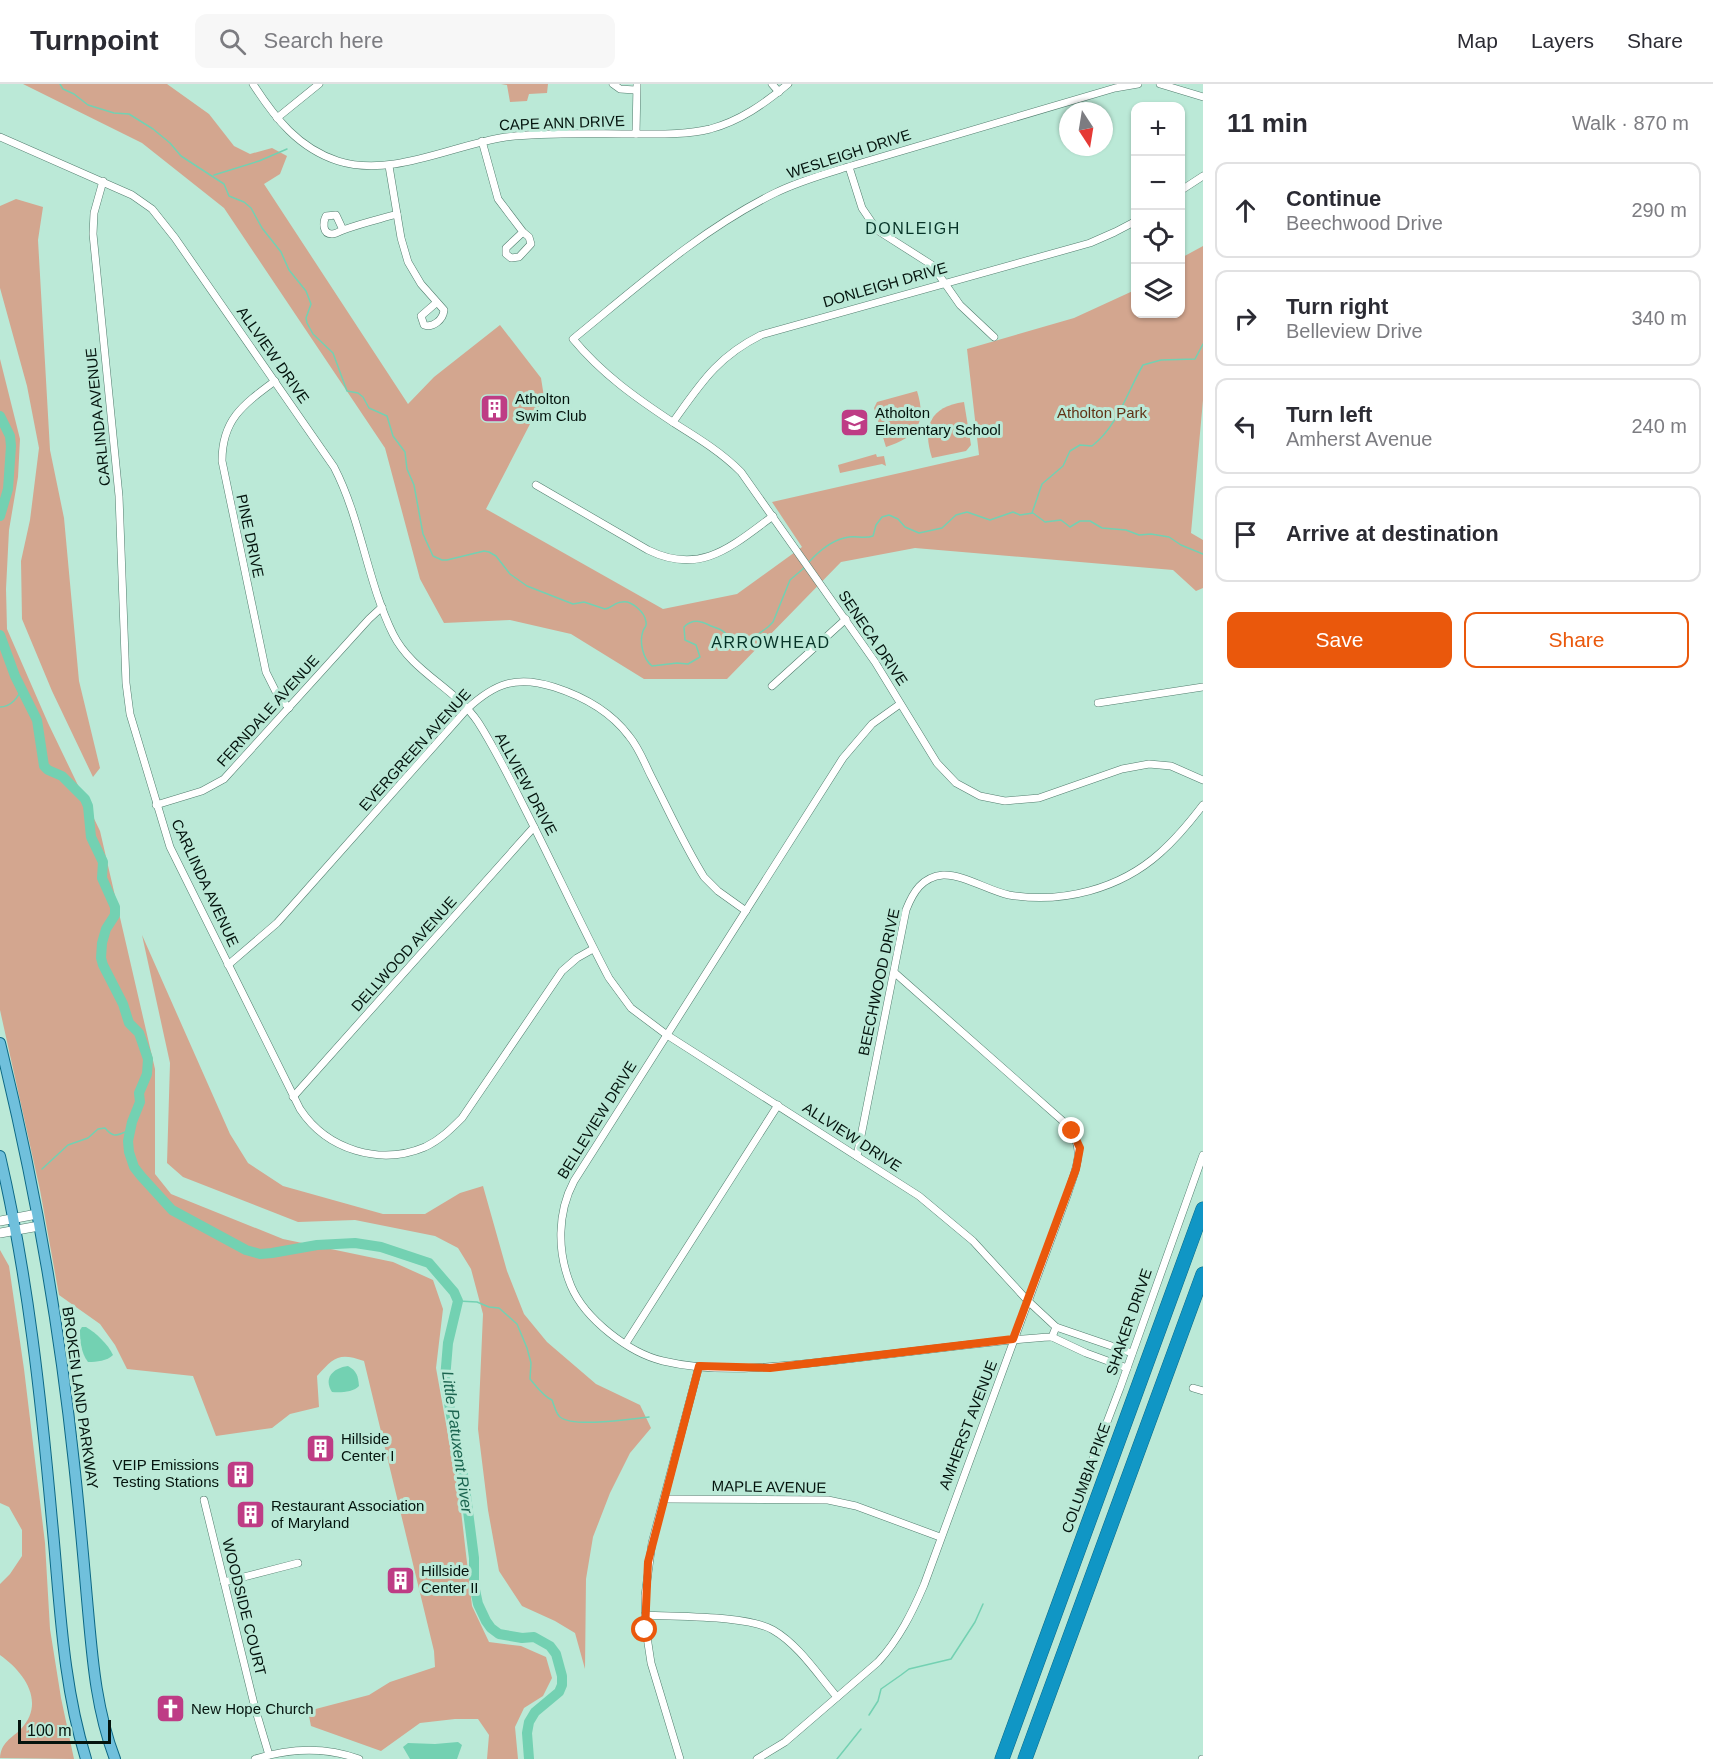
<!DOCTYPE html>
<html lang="en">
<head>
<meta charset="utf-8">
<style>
	body { margin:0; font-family:Helvetica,sans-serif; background:#f7f7f7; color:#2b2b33 }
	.controls { position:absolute; right:18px; top:18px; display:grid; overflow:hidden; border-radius:12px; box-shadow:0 2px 4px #0004 }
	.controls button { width:54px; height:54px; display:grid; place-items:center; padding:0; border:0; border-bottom:2px solid #e1e1e2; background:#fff; color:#2b2b33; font:30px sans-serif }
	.compass { position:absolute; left:1059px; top:18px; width:54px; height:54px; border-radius:50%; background:#fff; box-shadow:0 2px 4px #0004; rotate:168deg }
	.scale { position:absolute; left:18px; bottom:15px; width:93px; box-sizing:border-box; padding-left:6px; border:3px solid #04140e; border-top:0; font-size:16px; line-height:21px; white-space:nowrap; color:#04140e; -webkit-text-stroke:4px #bbe9d7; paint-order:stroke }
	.stop { position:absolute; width:18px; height:18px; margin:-14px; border:4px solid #ea580c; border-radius:50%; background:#fff }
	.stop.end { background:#ea580c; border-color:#fff; box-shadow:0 2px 6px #0008 }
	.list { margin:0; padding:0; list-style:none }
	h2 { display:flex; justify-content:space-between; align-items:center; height:78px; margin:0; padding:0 24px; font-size:26px }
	h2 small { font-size:20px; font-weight:400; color:#7c7c81 }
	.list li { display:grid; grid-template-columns:39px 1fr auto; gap:18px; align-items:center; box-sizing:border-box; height:96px; margin:0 12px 12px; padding:0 12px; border:2px solid #e1e1e2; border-radius:12px }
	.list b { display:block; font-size:22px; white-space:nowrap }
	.list p { margin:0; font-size:20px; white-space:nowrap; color:#7c7c81 }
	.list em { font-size:20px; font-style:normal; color:#7c7c81 }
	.actions { display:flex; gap:12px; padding:18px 24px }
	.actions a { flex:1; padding:14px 0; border:2px solid #ea580c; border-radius:12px; text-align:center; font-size:21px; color:#ea580c }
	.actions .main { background:#ea580c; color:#fff }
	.icon { flex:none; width:33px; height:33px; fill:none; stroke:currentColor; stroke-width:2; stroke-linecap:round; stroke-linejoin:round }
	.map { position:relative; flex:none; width:1203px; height:1675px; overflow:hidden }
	header { display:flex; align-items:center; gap:36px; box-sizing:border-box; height:84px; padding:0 30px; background:#fff; border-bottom:2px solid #e1e1e2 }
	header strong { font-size:28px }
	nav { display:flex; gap:33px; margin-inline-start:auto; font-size:21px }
	.search { width:420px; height:54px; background:#f7f7f7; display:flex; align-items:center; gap:15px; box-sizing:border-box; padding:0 21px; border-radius:12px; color:#7c7c81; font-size:22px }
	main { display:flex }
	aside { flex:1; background:#fff }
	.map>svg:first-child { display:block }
	.green { fill:#d3a68f }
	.water { fill:#73d1b2 }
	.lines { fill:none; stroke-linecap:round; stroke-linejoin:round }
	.stream { stroke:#73d1b2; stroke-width:1.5 }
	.river { stroke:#73d1b2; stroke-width:10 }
	.minor-casing { stroke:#527d6e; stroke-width:8 }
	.tertiary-casing { stroke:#527d6e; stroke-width:10 }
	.primary-casing { stroke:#0c6885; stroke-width:12 }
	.motorway-casing { stroke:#0c6885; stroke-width:15 }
	.minor { stroke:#fff; stroke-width:7 }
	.tertiary { stroke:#fff; stroke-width:9 }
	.primary { stroke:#70c0dc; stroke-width:10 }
	.motorway { stroke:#1096c5; stroke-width:14 }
	.route { stroke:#ea580c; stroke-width:8 }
	.labels { text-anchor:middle; stroke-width:6; stroke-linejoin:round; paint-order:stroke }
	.street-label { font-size:15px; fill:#04140e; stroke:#bbe9d7 }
	.poi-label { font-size:15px; fill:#04140e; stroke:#bbe9d7; text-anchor:start }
	.park-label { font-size:15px; fill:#613216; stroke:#bbe9d7 }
	.neighbourhood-label { font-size:16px; letter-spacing:1.5px; fill:#063428; stroke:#bbe9d7 }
	.water-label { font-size:16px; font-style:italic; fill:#1c6550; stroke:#bbe9d7 }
</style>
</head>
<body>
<header>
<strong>Turnpoint</strong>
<div class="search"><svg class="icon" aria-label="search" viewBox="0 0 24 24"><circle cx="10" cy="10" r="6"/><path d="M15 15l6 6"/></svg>Search here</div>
<nav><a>Map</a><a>Layers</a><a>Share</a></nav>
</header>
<main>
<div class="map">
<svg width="1203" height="1675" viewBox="0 0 1203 1675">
	<rect width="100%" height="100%" fill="#bbe9d7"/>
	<g class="green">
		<polygon points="23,0 167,0 209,30 234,62 250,70 272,64 287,72 280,90 264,100 408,320 434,293 500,241 541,294 544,313 486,425 663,525 737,510 802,463 772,418 979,371 967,265 1074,234 1135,206 1136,230 1180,230 1181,174 1203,162 1203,316 1191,449 1203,456 1203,504 1196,507 1173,486 915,464 841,478 727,595 644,595 571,550 510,536 444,539 420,495 385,364 224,124 142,59"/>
		<polygon points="501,0 548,0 547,9 529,10 527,17 510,18 507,1"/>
		<polygon points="16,115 43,123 38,156 50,366 64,434 79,597 100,684 93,693 52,607 22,535 21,477 30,436 39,364 27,302 0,204 0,122"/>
		<path d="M0,275L20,355L18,393L9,446L6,505L7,545L48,639L100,747L155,985V1090L171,1110L283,1155L393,1178L433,1196L443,1225L436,1284L460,1418L472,1522L489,1558L521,1562L546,1573L552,1594L543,1612L524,1624L515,1643L518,1675H487L489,1651L478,1635H455L420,1639L381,1667L311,1642L308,1627L369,1611L390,1598L435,1583L434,1567L364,1277C339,1268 334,1273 317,1292L319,1323L290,1330L272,1344L216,1352L193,1292L127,1285L115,1261L100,1240L59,1211L40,1106L0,926Z"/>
		<path d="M917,307C927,339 917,353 886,363L874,324L877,318Z"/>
		<path d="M964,318L971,361L966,367L932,374C922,342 930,323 964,318Z"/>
		<polygon points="876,370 877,373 884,372 886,382 882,380 840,389 838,381"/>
		<polygon points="142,851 230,1050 248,1079 283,1102 383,1130 425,1130 460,1109 483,1102 507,1187 524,1230 547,1258 596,1300 640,1321 651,1344 630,1369 610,1409 593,1453 586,1495 585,1585 575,1549 555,1537 522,1522 499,1487 488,1426 478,1345 483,1230 471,1185 458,1164 435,1152 355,1136 298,1138 183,1093 167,1079 170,979"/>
		<path d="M0,1166L9,1182L24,1285L45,1459L50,1545L61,1614L74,1675L0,1674C1,1658 12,1654 21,1645C46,1618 24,1588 0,1571V1500L10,1490L22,1472V1446L9,1423L0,1419Z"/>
	</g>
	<g class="water">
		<path d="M82,1243H86C96,1249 108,1260 113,1271C107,1277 97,1278 88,1278C81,1269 80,1257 80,1246Z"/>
		<path d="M348,1282C357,1287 358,1292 359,1302C354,1308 340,1309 332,1308C323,1294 333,1284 348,1282Z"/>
		<polygon points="458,1658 462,1661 457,1675 410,1675 403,1663 408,1659 435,1660"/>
	</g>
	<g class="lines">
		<g class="stream">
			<path d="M60,0L63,5L74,10L88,21L114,29L129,30L153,45L170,59L181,72L224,100L229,112L244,118L251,124L262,144L281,168L289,186L306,207L311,220L306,234L307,239L313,250L333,269L347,307L358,309L363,313L369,324L387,332L393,352L405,368L407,385L414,401L423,450L433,472L442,476H447L484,467L489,468L496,472L510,490L527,502L573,520L584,518L605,525C612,524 615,518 622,518C631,516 645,528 646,538C647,543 645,542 643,547C639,558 643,575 652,582L677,579L688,580L700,573L696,561L685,556L684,543C693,534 701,537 711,542C718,545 723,545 728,552V558L732,562L746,559L768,543L773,538L790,496L804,484"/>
			<polyline points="214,91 259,77 287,65"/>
			<path d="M1032,429L1042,400L1063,382L1070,367L1080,361L1092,362C1118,342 1127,308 1143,281L1161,276L1195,275L1203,260"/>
			<path d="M809,478C819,467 833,455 849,453C857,452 865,455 873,452L876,441L882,433L889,431L898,435L905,443L919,449L942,444L956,431L967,428L990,436L1013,428L1020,431L1033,429L1045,438L1061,436L1070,443L1080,437H1090L1102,444L1126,446L1139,451L1151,450L1169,453L1181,461L1203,470"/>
			<path d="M0,623C11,623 19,613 22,603"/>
			<path d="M42,1085L68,1061L88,1054L98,1045L105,1044C114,1055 117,1051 130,1046"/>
			<path d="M458,1217L477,1218L489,1223L499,1224L517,1240L527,1264L531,1279L530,1295C536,1302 544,1313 552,1316C554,1321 556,1330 560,1333C574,1344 630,1335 649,1333"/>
			<polyline points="869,1631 878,1617 881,1605 901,1591 909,1585 951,1575 975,1538 983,1520"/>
			<polyline points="837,1675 861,1645"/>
		</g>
		<g class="river">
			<polyline points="0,332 10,352 11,362 8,405 0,432"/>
			<polyline points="0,551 15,592 37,636 44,682 48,686 62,692 85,715 88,722 91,753 103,778 102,794 115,823 115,831 106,845 102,859 101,874 103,881 123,920 129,939 139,949 148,975 147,990 139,1009 140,1018 132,1038 128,1057 129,1068 134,1083 141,1092 172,1126 246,1166 260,1170 272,1169 317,1161 355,1159 381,1163 429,1179 454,1208 458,1217 448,1259 445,1295 451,1331 464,1396 474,1474 474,1501 478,1520 486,1537 491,1544 499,1550 522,1554 534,1553 550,1562 556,1570 562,1592 562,1601 559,1608 535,1628 529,1638 527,1649 529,1675"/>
		</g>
		<defs>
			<g id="minor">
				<path d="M253,0C275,34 298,64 338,77C392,94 452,61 506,53C547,48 592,50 633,50C659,50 685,51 710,45C740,37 764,20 788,0"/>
				<polyline points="613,0 620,5 635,6"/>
				<polyline points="772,0 779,8"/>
				<path d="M1138,0L1115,4L844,84C821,91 797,98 775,109C700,146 637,203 573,255C602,290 636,314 674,339C698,354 721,368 741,388L875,578L937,679L956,699L980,712L1005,717L1039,714L1122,685L1149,680L1171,682L1203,696"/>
				<polyline points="1160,0 1203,13"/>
				<polyline points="277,34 319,0"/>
				<polyline points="636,50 637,0"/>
				<path d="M0,53L132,111L152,125L175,154L334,383C361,435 367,497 393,550C412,588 455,604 478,638C496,666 511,697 526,727C554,782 580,839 609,894L631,924L667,951L919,1112L973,1157L1027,1216L1056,1243L1132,1269"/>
				<polyline points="482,57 498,115 523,148 506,164 506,170 511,174 519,173 531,160 529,153 523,148"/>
				<path d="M389,82L401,154L408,178L421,200L444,226C443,236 433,244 424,241L421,232L436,219"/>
				<polyline points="849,83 862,124 877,146 932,181 960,221 994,253"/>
				<path d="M103,97L94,129L93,150L119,412L126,599L130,630L170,763L300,1025C327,1066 380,1082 425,1063C440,1056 451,1045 462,1034L562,887L577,874L593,865"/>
				<polyline points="1180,107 1203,92"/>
				<path d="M343,146L336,131L326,132C323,138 322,150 332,150C337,150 341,146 346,145C362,139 380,135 397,130"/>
				<path d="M275,297C244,320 222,335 222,377L266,588L278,612L289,624"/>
				<path d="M673,338C701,299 717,273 761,251L1090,159L1115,148L1136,137"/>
				<path d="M536,401L648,466C701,492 732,462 773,432"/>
				<polyline points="772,602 846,535"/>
				<polyline points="1098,619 1203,603"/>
				<path d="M900,620L872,640L843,674L574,1097C557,1129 557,1168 571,1202C585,1235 629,1269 663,1277C718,1290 776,1283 831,1277C876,1272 921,1266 966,1261C995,1258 1023,1254 1052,1253L1056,1243"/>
				<polyline points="156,721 202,707 224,695 369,535 382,523"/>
				<path d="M228,881L277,839L467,625C495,599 517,591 554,603C582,612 611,628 629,652C639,664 644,678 651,692C668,725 684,761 704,793L718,807L746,827"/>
				<polyline points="293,1013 534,743"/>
				<path d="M857,1072L906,826C913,808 922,793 943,791C963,790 989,807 1009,811C1062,820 1120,805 1160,769C1176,755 1190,738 1203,721"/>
				<polyline points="1052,1253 1086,1269 1127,1284"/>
				<polyline points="626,1259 778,1021"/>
				<polyline points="1193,1304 1203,1307"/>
				<polyline points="1078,1414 1120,1304 1203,1071"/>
				<polyline points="664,1415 828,1416 856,1422 940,1453"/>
				<polyline points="204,1416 255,1624 269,1671"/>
				<polyline points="224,1498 298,1479"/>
				<path d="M645,1531C677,1533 747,1531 773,1546C799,1561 818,1591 837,1613"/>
				<path d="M255,1675C290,1664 324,1662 359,1675"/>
				<polyline points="680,1675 651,1579 646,1546 645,1512 652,1459 699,1282"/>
				<path d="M757,1675L785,1658L878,1578C899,1555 912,1529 924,1501L1068,1109C1077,1081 1087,1064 1065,1039L895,889"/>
				<polyline points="1202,1675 1203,1675"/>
			</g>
			<g id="tertiary">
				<polyline points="0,1137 37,1130"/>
				<polyline points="0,1149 39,1142"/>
			</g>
			<g id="primary">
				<path d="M0,959C34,1097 59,1238 74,1379C79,1424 83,1469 87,1515C92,1569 95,1623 115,1675"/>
				<path d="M0,1072C28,1192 41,1315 52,1437C60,1517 62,1598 86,1675"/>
			</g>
			<g id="motorway">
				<polyline points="1002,1675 1203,1125"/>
				<polyline points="1025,1675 1203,1190"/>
			</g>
		</defs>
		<use href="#minor" class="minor-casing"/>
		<use href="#tertiary" class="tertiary-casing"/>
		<use href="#primary" class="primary-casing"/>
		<use href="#motorway" class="motorway-casing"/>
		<use href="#minor" class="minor"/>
		<use href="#tertiary" class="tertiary"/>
		<use href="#primary" class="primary"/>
		<use href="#motorway" class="motorway"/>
	</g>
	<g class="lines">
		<polyline class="route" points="645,1546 648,1478 699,1282 770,1284 1013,1255 1076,1085 1080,1064 1072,1047"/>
	</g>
	<defs>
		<symbol id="building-square" viewBox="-11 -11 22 22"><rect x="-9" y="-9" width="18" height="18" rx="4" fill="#be3c85" stroke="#bbe9d7"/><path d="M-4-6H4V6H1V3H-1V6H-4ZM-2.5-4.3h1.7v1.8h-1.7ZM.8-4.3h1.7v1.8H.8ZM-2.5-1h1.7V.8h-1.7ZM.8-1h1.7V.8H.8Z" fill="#fff"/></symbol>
		<symbol id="school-square" viewBox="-11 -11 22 22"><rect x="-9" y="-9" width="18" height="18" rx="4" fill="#be3c85" stroke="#bbe9d7"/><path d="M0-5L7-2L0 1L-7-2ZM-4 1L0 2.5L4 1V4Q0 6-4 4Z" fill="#fff"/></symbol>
		<symbol id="church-square" viewBox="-11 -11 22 22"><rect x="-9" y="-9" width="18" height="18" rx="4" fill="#be3c85" stroke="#bbe9d7"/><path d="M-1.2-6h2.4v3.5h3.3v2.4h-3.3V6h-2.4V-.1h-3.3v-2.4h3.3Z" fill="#fff"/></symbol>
	</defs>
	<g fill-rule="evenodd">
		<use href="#building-square" x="478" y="308" width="33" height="33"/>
		<use href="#school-square" x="838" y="322" width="33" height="33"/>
		<use href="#building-square" x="304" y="1348" width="33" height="33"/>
		<use href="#building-square" x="224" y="1374" width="33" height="33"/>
		<use href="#building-square" x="234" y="1414" width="33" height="33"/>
		<use href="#building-square" x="384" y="1480" width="33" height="33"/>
		<use href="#church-square" x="154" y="1608" width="33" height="33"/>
	</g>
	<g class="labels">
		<g class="street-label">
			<text transform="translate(562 39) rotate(-2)" y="5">CAPE ANN DRIVE</text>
			<text transform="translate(849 70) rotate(-18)" y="5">WESLEIGH DRIVE</text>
			<text transform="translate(885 201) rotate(-16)" y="5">DONLEIGH DRIVE</text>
			<text transform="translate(273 271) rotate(55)" y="5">ALLVIEW DRIVE</text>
			<text transform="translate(98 333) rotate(-96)" y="5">CARLINDA AVENUE</text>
			<text transform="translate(250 452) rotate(78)" y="5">PINE DRIVE</text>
			<text transform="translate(873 554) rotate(56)" y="5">SENECA DRIVE</text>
			<text transform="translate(268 627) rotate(-48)" y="5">FERNDALE AVENUE</text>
			<text transform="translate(415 666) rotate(-48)" y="5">EVERGREEN AVENUE</text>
			<text transform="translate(526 700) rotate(62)" y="5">ALLVIEW DRIVE</text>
			<text transform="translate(205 799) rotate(65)" y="5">CARLINDA AVENUE</text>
			<text transform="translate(404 870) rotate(-48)" y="5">DELLWOOD AVENUE</text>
			<text transform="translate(879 898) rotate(-78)" y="5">BEECHWOOD DRIVE</text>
			<text transform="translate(597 1036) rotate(-58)" y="5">BELLEVIEW DRIVE</text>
			<text transform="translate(852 1053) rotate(33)" y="5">ALLVIEW DRIVE</text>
			<text transform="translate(1129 1238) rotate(-71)" y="5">SHAKER DRIVE</text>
			<text transform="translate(80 1314) rotate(82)" y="5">BROKEN LAND PARKWAY</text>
			<text transform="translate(968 1341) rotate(-69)" y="5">AMHERST AVENUE</text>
			<text transform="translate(1086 1394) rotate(-70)" y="5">COLUMBIA PIKE</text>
			<text transform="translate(769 1403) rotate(1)" y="5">MAPLE AVENUE</text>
			<text transform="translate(244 1523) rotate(76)" y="5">WOODSIDE COURT</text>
		</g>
		<g class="poi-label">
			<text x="515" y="320">Atholton<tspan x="515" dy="17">Swim Club</tspan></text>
			<text x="875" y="334">Atholton<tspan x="875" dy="17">Elementary School</tspan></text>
			<text x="341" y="1360">Hillside<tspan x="341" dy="17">Center I</tspan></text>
			<text x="219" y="1386" text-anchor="end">VEIP Emissions<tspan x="219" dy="17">Testing Stations</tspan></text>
			<text x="271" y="1427">Restaurant Association<tspan x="271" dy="17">of Maryland</tspan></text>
			<text x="421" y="1492">Hillside<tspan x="421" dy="17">Center II</tspan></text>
			<text x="191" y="1630">New Hope Church</text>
		</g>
		<g class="park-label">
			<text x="1102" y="334">Atholton Park</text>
		</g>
		<g class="neighbourhood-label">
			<text x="913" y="150">DONLEIGH</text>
			<text x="771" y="564">ARROWHEAD</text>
		</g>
		<g class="water-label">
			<text transform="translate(458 1358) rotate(82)" y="6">Little Patuxent River</text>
		</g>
	</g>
</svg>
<div class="controls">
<button>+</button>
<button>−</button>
<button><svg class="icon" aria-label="locate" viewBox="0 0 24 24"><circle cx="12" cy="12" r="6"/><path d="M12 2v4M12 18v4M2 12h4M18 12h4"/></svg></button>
<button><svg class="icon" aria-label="layers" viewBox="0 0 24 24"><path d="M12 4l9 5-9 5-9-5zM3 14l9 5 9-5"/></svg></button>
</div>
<svg class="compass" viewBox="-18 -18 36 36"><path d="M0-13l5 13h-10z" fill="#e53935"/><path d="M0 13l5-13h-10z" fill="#7c7c81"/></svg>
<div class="scale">100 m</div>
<div class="stop" style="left:645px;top:1546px"></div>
<div class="stop end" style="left:1072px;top:1047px"></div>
</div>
<aside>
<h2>11 min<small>Walk · 870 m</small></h2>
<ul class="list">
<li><svg class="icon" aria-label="ahead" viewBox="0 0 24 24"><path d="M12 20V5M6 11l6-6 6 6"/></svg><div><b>Continue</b><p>Beechwood Drive</p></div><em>290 m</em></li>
<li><svg class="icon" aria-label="right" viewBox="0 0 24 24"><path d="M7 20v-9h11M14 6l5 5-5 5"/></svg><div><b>Turn right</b><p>Belleview Drive</p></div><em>340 m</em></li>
<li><svg class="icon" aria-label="left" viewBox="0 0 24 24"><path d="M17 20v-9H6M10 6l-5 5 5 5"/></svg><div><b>Turn left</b><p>Amherst Avenue</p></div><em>240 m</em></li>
<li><svg class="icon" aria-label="arrive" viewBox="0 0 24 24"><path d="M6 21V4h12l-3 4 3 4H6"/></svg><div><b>Arrive at destination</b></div></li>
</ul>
<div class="actions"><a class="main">Save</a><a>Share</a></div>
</aside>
</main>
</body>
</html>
